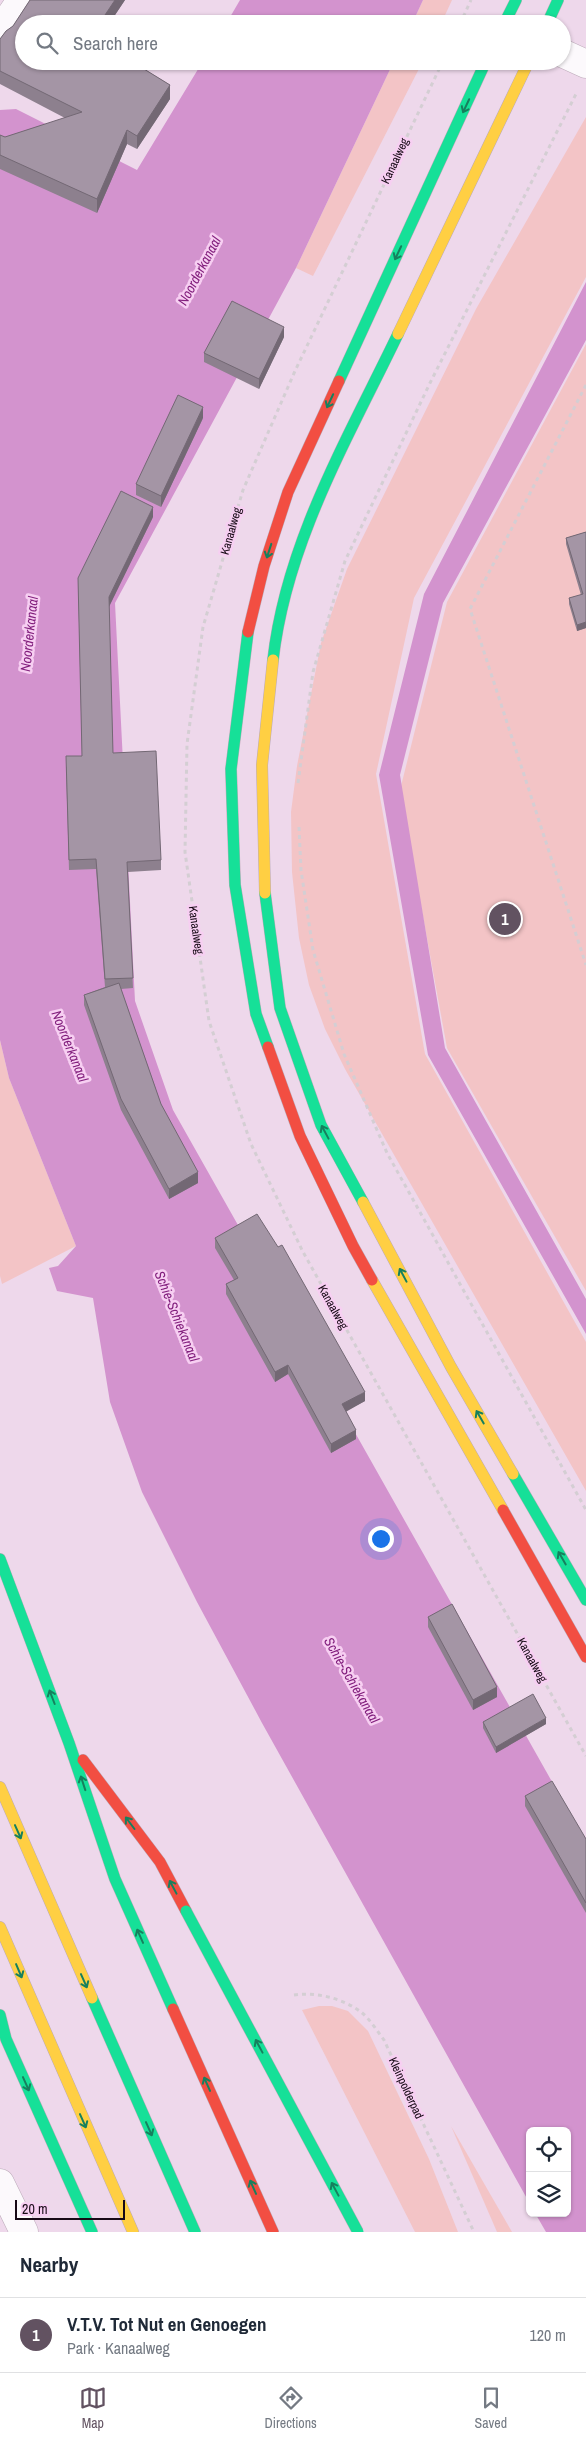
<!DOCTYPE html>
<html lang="en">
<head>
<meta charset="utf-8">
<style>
	body { margin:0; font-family:"Archivo Narrow",sans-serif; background:#f2f2f3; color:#1f2937 }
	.controls { position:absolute; right:15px; bottom:15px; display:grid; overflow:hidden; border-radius:8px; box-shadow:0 1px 4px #0004 }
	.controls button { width:45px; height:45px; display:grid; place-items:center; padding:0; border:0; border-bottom:1px solid #e0e1e3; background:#fff; color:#1f2937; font:25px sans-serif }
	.scale { position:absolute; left:15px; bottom:12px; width:110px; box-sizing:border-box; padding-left:5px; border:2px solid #170a16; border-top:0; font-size:14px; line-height:18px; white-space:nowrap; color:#170a16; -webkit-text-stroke:4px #f7cff2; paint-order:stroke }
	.you { position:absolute; left:380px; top:1538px; width:18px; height:18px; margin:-12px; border:4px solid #fff; border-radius:50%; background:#1a73e8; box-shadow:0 0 0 8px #1a73e833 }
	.badge { display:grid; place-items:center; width:32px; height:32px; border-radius:50%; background:#625261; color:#fff; font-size:16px; font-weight:700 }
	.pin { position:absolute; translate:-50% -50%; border:2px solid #fff; box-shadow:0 1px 5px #0006 }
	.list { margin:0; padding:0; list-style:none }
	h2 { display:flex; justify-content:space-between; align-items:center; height:65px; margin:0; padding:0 20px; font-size:21px }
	h2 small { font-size:16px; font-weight:400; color:#747a83 }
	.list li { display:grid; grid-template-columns:32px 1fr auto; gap:15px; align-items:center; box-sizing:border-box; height:75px; padding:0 20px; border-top:1px solid #e0e1e3 }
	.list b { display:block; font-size:19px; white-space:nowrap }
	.list p { margin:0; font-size:16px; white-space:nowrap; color:#747a83 }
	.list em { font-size:16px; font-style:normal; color:#747a83 }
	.icon { flex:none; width:28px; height:28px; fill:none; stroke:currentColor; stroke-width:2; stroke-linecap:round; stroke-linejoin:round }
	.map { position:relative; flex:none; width:586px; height:2232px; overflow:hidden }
	.search { position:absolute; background:#fff; box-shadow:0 1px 4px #0004; left:15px; right:15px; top:15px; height:55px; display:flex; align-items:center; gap:12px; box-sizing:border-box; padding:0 18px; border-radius:28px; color:#747a83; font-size:19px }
	.sheet { height:140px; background:#fff }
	nav { display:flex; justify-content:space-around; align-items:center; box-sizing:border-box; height:70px; border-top:1px solid #e0e1e3; background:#fff; font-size:14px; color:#747a83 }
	nav a { display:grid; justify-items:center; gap:2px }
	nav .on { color:#625261 }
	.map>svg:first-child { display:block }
	.green { fill:#f3c4c6 }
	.water { fill:#d393ce }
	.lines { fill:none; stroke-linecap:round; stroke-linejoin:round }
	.street-casing { stroke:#bbaab8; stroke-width:29 }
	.fast-casing { stroke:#bbaab8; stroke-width:12 }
	.slow-casing { stroke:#bbaab8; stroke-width:12 }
	.jam-casing { stroke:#bbaab8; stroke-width:12 }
	.path { stroke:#d4ced3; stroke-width:3; stroke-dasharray:4 4; stroke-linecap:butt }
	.street { stroke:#fcf9fc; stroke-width:28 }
	.fast { stroke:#16e098; stroke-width:11 }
	.slow { stroke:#ffcf43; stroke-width:11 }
	.jam { stroke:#f24e42; stroke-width:11 }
	.fast-bridge-casing { stroke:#bbaab8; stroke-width:12; stroke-linecap:butt }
	.fast-bridge { stroke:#16e098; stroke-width:11 }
	.wall { fill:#8d808e }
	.shaded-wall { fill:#736874 }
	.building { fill:#a495a5; stroke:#736874 }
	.oneway { stroke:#16805e }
	.labels { text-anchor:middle; stroke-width:5; stroke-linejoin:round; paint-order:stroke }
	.street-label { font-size:12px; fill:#170a16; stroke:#f7cff2 }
	.water-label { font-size:14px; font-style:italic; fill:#821f7d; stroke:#f7cff2 }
</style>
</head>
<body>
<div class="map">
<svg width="586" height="2232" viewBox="0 0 586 2232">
	<rect width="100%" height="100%" fill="#eed8eb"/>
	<g class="green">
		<polygon points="423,0 452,0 441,24 412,24"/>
		<polygon points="394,61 423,61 313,276 296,268"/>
		<polygon points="586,117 586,277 414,598 376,774 425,1054 586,1342 586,1491 345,1069 325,1029 309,985 299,938 292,872 291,812 297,766 321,643 347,569 476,309"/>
		<polygon points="586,344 586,1291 447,1048 400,790 447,602"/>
		<polygon points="0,1040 9,1078 76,1246 2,1284 0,1276"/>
		<polygon points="319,2006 332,2006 348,2011 368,2031 429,2159 458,2232 415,2232 302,2010"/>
		<polygon points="451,2126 512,2232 497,2232"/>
	</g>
	<g class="water">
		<polygon points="240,0 423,0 412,24 226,24"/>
		<polygon points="203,61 394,61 296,268 115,603 135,1001 173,1110 586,1842 586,2232 546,2232 535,2213 567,2213 567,2131 530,2131 530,2204 262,1723 197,1602 142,1492 110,1402 93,1298 57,1291 49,1268 58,1266 76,1246 9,1078 0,1040 0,110 16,109 137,170"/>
		<polygon points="586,282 586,340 443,603 400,775 445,1048 586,1299 586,1334 428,1055 379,775 424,594"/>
	</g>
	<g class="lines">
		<defs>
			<g id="street">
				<polyline points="0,31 21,0"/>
				<polyline points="562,53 586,64"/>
				<polyline points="0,2183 24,2232"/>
			</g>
			<g id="fast">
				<polyline points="504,24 516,0"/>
				<polyline points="547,24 558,0"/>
				<polyline points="339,381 486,61"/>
				<polyline points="248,632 231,769 235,885 256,1014 268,1047"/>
				<path d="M273,660C286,543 348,438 398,334"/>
				<polyline points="265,893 280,1008 321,1125 363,1202"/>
				<polyline points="513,1474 586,1600"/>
				<polyline points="0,1559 69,1743 115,1879 173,2009"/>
				<polyline points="92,1998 195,2232"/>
				<polyline points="0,2015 6,2039 92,2232"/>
			</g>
			<g id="slow">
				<polyline points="398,334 529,61"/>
				<polyline points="265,893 262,765 273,660"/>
				<polyline points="363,1202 451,1367 513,1474"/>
				<polyline points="372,1280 503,1510"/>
				<polyline points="0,1787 92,1998"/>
				<polyline points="0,1927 133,2232"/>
			</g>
			<g id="jam">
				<polyline points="248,632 264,566 288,492 339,381"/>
				<polyline points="268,1047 300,1136 353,1246 372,1280"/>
				<polyline points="503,1510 586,1657"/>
				<polyline points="83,1760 160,1862 186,1911"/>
				<polyline points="173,2009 273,2232"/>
			</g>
		</defs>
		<use href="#street" class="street-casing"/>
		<use href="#fast" class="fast-casing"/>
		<use href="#slow" class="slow-casing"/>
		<use href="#jam" class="jam-casing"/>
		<g class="path">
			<polyline points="460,24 471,0"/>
			<polyline points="443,61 295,371 243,490 203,627 187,744 185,852 209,1021 251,1144 303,1252 586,1756"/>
			<polyline points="586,385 470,609 586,965"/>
			<polyline points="298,783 313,672 345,561 430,383 576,94"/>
			<polyline points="299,827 301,870 313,950 344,1054 387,1153 586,1510"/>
			<path d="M294,1995C317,1992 342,1998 361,2012C370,2019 377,2031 384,2040L474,2232"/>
		</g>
		<use href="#street" class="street"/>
		<use href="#fast" class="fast"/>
		<use href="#slow" class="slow"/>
		<use href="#jam" class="jam"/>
		<defs>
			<polyline id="fast-bridge" points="186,1911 358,2232"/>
		</defs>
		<use href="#fast-bridge" class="fast-bridge-casing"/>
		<use href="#fast-bridge" class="fast-bridge"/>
	</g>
	<g class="wall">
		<polygon points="30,0 125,0 109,24 24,24 24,61 131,61 170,85 170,99 137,149 127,144 97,213 0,169 0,135 5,137 65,118 0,84 0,39 6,31 13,26"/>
		<polygon points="284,337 259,389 204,362 204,353"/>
		<polygon points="203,418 161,507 136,495 136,484"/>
		<polygon points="153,517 109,606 113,753 161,860 161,870 128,872 133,988 121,989 161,1104 198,1183 169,1199 121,1110 84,1005 84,995 105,987 96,869 69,870 66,767 82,756 78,578"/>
		<polygon points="586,532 586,628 577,631 569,604 569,598 581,595 566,544 566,538"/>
		<polygon points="215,1238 365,1401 346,1411 356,1439 331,1453 288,1374 275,1382 226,1294 226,1284 234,1280 215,1248"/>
		<polygon points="428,1617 497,1697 473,1710 428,1627"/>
		<polygon points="483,1722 546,1724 496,1753 483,1728"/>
		<polygon points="525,1796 586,1839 586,1913 525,1806"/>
	</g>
	<g class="shaded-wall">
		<polygon points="115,0 125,0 109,24 99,24"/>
		<polygon points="170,85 170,99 137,149 137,136"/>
		<polygon points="127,130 127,144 97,213 97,199"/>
		<polygon points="284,327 284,337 259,389 259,379"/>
		<polygon points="203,407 203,418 161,507 161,496"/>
		<polygon points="153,507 153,517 109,607 109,597"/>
		<polygon points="586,622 586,628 577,631 577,625"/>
		<polygon points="198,1172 198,1183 169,1199 169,1189"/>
		<polygon points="288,1365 288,1374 275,1382 275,1372"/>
		<polygon points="365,1392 365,1401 342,1414 342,1404"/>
		<polygon points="356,1430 356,1439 331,1453 331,1444"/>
		<polygon points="497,1687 497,1697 473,1710 473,1700"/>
		<polygon points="546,1718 546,1724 496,1753 496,1747"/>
	</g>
	<g class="building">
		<polygon points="30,0 115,0 99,24 24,24 24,61 131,61 170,85 137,136 127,130 97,199 0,155 0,135 5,137 82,112 0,71 0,39 6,31 13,26"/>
		<polygon points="232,301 284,327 259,379 204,353"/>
		<polygon points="178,395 203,407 161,496 136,484"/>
		<polygon points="121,491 153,507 109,597 113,753 156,751 161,860 127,862 133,978 105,979 96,859 69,860 66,756 82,756 78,578"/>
		<polygon points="586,532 586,622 577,625 569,598 583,594 566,538"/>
		<polygon points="119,983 161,1104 198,1172 169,1189 121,1099 84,995"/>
		<polygon points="257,1214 278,1247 282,1245 365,1392 342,1404 356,1430 331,1444 288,1365 275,1372 226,1284 238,1278 215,1238"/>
		<polygon points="452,1604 497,1687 473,1700 428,1617"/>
		<polygon points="533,1694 546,1718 496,1747 483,1722"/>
		<polygon points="552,1781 586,1839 586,1903 525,1796"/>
	</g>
	<defs><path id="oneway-shaft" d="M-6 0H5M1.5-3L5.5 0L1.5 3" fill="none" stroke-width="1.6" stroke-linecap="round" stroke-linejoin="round" transform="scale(1.25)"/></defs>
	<g class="oneway">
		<use href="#oneway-shaft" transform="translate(466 106) rotate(115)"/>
		<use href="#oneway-shaft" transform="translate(398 253) rotate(115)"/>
		<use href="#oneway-shaft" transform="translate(330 401) rotate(115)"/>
		<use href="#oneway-shaft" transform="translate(269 551) rotate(108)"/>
		<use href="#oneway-shaft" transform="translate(325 1132) rotate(-118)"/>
		<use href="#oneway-shaft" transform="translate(403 1275) rotate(-118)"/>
		<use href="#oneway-shaft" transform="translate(480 1417) rotate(-120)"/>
		<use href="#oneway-shaft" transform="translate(562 1558) rotate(-120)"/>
		<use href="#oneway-shaft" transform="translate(52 1697) rotate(-111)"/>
		<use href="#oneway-shaft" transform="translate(83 1783) rotate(-108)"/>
		<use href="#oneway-shaft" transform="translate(130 1823) rotate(-127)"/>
		<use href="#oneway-shaft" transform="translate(18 1832) rotate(66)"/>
		<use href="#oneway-shaft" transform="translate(173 1887) rotate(-118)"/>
		<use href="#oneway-shaft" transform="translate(140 1936) rotate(-114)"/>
		<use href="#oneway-shaft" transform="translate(19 1971) rotate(67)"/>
		<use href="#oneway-shaft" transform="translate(84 1981) rotate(66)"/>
		<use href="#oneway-shaft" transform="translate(259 2046) rotate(-118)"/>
		<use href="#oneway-shaft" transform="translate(26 2084) rotate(66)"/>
		<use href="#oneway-shaft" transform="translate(207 2084) rotate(-114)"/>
		<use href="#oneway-shaft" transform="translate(83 2121) rotate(66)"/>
		<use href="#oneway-shaft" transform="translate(149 2129) rotate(66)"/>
		<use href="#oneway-shaft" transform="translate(253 2187) rotate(-114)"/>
		<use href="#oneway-shaft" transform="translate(335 2189) rotate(-118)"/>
	</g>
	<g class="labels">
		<g class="street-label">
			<text transform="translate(395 161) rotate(-65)" y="4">Kanaalweg</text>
			<text transform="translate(231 531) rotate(-74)" y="4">Kanaalweg</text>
			<text transform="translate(196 930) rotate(82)" y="4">Kanaalweg</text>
			<text transform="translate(333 1307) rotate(61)" y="4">Kanaalweg</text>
			<text transform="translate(532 1660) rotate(61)" y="4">Kanaalweg</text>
			<text transform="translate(406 2088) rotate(65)" y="4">Kleinpolderpad</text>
		</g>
		<g class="water-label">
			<text transform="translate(199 271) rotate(-62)" y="5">Noorderkanaal</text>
			<text transform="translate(29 634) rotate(-84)" y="5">Noorderkanaal</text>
			<text transform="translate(70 1046) rotate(68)" y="5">Noorderkanaal</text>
			<text transform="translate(177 1316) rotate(68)" y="5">Schie-Schiekanaal</text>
			<text transform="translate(352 1680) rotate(60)" y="5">Schie-Schiekanaal</text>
		</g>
	</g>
</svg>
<div class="controls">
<button><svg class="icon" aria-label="locate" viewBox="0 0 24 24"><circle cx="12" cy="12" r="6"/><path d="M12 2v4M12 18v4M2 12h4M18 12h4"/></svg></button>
<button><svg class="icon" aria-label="layers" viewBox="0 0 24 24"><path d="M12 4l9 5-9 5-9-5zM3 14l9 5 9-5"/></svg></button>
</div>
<div class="scale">20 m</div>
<div class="you"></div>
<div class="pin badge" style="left:505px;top:919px">1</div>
<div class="search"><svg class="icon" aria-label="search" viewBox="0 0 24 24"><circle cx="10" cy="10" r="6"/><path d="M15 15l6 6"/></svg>Search here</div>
</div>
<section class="sheet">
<h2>Nearby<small></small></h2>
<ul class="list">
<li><span class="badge">1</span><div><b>V.T.V. Tot Nut en Genoegen</b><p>Park · Kanaalweg</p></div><em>120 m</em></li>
</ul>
</section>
<nav>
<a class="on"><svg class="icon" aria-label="map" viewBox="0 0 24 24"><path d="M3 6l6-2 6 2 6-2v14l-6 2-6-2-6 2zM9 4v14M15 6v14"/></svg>Map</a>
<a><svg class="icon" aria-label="directions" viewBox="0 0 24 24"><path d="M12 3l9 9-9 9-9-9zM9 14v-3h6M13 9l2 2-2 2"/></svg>Directions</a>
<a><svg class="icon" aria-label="saved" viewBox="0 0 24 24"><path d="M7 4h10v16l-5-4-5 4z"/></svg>Saved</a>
</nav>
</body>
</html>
